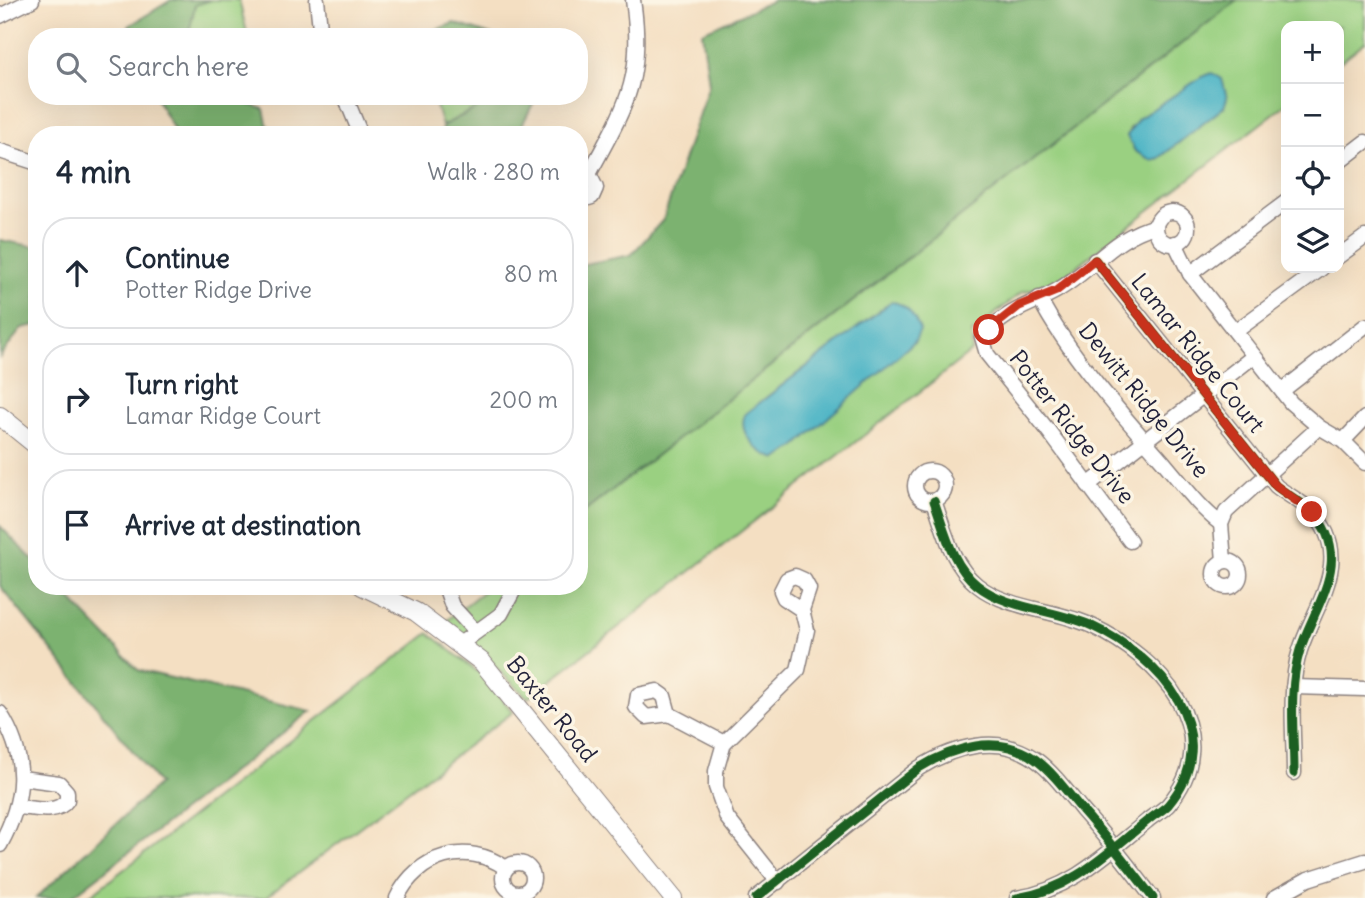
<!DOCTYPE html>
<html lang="en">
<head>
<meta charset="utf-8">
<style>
	body { margin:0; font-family:Delius,sans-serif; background:#f2f2f3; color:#1f2937 }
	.controls { position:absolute; right:21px; top:21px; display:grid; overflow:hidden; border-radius:14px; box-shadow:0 7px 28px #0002 }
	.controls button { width:63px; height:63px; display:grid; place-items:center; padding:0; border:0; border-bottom:2px solid #e0e1e3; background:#fff; color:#1f2937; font:35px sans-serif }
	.stop { position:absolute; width:21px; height:21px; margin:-16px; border:5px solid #c8321e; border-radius:50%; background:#fff }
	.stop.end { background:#c8321e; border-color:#fff; box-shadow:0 2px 7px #0008 }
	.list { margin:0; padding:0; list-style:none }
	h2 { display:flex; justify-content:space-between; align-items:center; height:91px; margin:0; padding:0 28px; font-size:30px }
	h2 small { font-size:23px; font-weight:400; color:#747a83 }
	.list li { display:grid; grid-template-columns:46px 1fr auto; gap:21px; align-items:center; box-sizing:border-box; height:112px; margin:0 14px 14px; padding:0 14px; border:2px solid #e0e1e3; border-radius:28px }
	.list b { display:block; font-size:26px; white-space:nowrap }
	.list p { margin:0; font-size:23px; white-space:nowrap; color:#747a83 }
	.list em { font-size:23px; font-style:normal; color:#747a83 }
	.icon { flex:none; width:38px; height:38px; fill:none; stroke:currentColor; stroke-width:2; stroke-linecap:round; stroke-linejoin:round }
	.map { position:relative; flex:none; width:1365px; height:898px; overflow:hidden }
	.search { position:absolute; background:#fff; box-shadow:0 7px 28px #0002; left:28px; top:28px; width:560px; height:77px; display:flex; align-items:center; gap:18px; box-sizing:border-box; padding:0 24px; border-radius:28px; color:#747a83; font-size:26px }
	.panel { position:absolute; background:#fff; box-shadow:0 7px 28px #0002; left:28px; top:126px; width:560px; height:469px; border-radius:28px }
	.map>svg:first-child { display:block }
	.green { fill:#9ad081; stroke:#5e795e; stroke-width:2; fill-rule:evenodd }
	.forest { fill:#7bb26f; stroke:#4e6a55; stroke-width:2 }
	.water { fill:#48b3c5; stroke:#356a80; stroke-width:2 }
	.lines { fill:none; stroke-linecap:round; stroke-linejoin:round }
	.minor-casing { stroke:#8b807e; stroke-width:17 }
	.major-casing { stroke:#8b807e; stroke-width:20 }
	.minor { stroke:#fff; stroke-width:14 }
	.major { stroke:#fff; stroke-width:18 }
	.cycleway-casing { stroke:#fcf5e5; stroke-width:13 }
	.cycleway { stroke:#1b5e20; stroke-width:9 }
	.route { stroke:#c8321e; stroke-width:9 }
	.labels { text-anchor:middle; stroke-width:7; stroke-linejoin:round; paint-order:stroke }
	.street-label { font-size:23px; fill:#22223b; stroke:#fcf5e5 }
</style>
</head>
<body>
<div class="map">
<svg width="1365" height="898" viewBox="0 0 1365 898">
	<rect width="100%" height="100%" fill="#fcf5e5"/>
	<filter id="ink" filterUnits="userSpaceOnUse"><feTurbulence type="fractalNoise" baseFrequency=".0143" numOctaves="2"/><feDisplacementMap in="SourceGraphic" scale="14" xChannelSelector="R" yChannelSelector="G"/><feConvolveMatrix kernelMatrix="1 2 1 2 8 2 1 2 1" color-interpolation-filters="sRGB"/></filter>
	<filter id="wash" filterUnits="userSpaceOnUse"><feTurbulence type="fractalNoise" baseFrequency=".00686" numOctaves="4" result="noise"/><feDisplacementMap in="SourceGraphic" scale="28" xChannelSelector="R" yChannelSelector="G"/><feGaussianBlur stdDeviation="1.57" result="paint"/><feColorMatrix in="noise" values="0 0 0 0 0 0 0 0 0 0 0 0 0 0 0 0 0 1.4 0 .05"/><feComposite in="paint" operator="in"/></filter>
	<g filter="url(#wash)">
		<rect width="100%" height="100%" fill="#f4dfc2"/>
		<g class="green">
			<polygon points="211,0 239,0 248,37 188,37 195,5"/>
			<path d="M1237,0H1365V42L1339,63V26H1286V104L1054,284L1022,292L972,333V351L528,698L446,621L490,586H579V516ZM1202,77L1224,107L1159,158L1151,160L1135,151L1127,136L1130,128ZM891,302L915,341L777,459L745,414Z"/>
			<polygon points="433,96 472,96 475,109 442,126"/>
			<polygon points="429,633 483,676 513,712 265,898 87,898"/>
		</g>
		<g class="forest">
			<polygon points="171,0 211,0 195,5 188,37 131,37 129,26"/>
			<polygon points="774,0 1237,0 579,516 579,265 631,255 663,220 709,84 702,32"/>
			<polygon points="454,23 497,37 416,37"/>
			<polygon points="155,96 238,96 239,101 264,109 269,132 260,135 173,135 174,130"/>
			<polygon points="472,96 537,96 517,135 444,135 442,126 475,109"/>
			<polygon points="0,240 37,247 37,325 22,328 0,357"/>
			<polygon points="0,526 37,564 37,586 58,586 138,670 311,711 70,898 36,898 159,784 0,586"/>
		</g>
		<g class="water">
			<polygon points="1212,73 1222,79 1227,98 1224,107 1159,158 1151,160 1135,151 1127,136 1138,119 1202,77"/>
			<path d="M891,302C907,303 914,316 920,330L915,341L796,446L777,459C759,454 737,434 745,414Z"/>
		</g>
	</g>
	<g filter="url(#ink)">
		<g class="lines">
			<defs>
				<g id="minor">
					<polyline points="317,0 321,37"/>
					<polyline points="0,16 32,0"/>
					<polyline points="345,96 361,135"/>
					<polyline points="0,151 37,163"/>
					<polyline points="1339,162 1365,142"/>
					<polyline points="579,172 589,174 596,188 592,197 579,201"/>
					<path d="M589,174C625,107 645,79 633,0"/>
					<circle cx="1172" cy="228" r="16"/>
					<polyline points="1175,243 1190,274 1291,403 1319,427 1343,441 1365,463"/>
					<polyline points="1339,256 1365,237"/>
					<path d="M1095,260L1276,486C1287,495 1301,501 1311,511C1356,557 1315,604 1300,650C1288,688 1294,733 1294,773"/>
					<polyline points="1190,274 1286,202"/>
					<path d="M1039,298C1068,354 1124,417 1166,465C1183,485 1200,508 1221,524"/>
					<polyline points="1236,331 1322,268"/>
					<polyline points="1283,390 1365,326"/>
					<polyline points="1343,441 1365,418"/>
					<circle cx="930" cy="486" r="15"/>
					<polyline points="1088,485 1254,356"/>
					<path d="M934,501C945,531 951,564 977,585C1008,610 1056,609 1092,626C1159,657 1229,733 1168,805C1162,811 1154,815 1147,821C1106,854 1071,890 1017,898"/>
					<path d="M1130,541L1047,429L987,354L982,337C1010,308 1025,308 1056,291C1092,271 1114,236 1156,226"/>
					<circle cx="1227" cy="574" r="13"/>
					<polyline points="1224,561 1221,524 1226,512 1319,427"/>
					<polyline points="445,586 452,606 475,631"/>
					<polyline points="460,644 501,614 516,586"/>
					<polyline points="1293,687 1365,689"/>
					<path d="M0,713C29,759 25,800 0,845"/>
					<polyline points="669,714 646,717 636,707 638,695 657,691 664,696 669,714 724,743"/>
					<path d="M18,807C34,808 57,815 67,800V792L59,783L21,778"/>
					<circle cx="518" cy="878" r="15"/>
					<polyline points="778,882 727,818 716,787 716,771 724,743 798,670 807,630 802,610 809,589 804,580 795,576 787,579 781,591 784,598 802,610"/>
					<path d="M397,898C417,855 467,840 506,868"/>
					<path d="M756,898L919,768C953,747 998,733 1035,759C1053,772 1068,793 1082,810C1107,838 1130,868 1153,898"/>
					<polyline points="1274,898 1308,879 1365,861"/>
				</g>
				<g id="major">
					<polyline points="0,416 37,446"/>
					<polyline points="362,586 416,612 482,662 673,898"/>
				</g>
			</defs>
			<use href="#minor" class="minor-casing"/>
			<use href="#major" class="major-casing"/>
			<use href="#minor" class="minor"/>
			<use href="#major" class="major"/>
			<defs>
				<g id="cycleway">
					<path d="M1095,260L1276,486C1287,495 1301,501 1311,511C1356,557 1315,604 1300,650C1288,688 1294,733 1294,773"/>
					<path d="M934,501C945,531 951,564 977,585C1008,610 1056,609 1092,626C1159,657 1229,733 1168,805C1162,811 1154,815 1147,821C1106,854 1071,890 1017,898"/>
					<path d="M756,898L919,768C953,747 998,733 1035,759C1053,772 1068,793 1082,810C1107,838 1130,868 1153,898"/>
				</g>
			</defs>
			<use href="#cycleway" class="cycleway-casing"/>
			<use href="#cycleway" class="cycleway"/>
		</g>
	</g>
	<g class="lines" filter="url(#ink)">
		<polyline class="route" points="989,330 1019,306 1056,291 1095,260 1276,486 1312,512"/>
	</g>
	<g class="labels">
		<g class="street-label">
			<text transform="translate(1198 353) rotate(51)" y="8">Lamar Ridge Court</text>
			<text transform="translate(1144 400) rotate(51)" y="8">Dewitt Ridge Drive</text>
			<text transform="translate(1072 427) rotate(52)" y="8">Potter Ridge Drive</text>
			<text transform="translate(552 709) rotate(51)" y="8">Baxter Road</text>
		</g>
	</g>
</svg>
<div class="controls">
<button>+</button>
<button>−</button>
<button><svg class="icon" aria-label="locate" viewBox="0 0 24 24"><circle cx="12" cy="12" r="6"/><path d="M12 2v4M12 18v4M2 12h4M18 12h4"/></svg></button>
<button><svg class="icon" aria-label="layers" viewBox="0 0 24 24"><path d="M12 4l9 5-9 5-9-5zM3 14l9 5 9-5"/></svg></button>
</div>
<div class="stop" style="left:989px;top:330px"></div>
<div class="stop end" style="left:1312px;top:512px"></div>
<div class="search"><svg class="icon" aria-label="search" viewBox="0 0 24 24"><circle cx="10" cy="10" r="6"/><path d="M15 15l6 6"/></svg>Search here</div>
<section class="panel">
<h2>4 min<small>Walk · 280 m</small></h2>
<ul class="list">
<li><svg class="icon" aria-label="ahead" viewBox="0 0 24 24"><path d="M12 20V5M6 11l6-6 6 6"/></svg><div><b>Continue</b><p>Potter Ridge Drive</p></div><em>80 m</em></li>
<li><svg class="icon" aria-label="right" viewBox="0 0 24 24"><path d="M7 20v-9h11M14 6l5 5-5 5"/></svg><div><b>Turn right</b><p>Lamar Ridge Court</p></div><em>200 m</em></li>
<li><svg class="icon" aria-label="arrive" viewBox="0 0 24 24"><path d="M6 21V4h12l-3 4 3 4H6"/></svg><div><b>Arrive at destination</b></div></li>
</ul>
</section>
</div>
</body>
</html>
